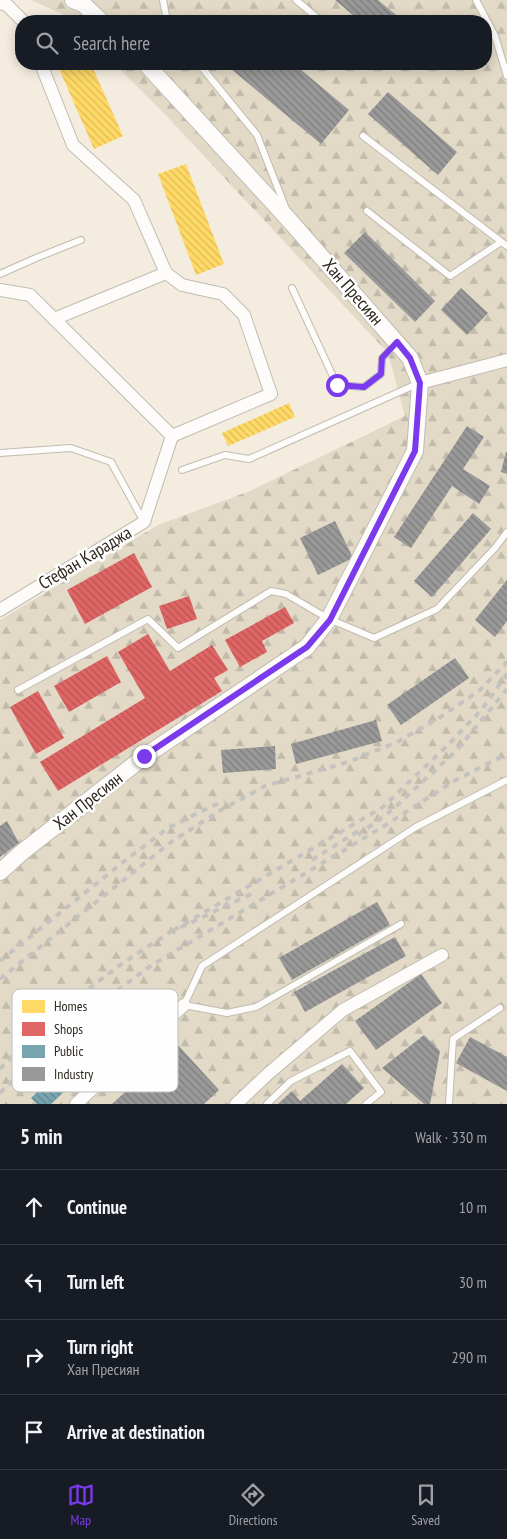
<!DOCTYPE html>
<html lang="en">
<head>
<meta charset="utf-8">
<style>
	body { margin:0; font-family:"PT Sans Narrow",sans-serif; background:#242831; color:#f1f3f6 }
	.stop { position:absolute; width:15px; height:15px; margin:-11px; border:4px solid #7c3aed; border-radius:50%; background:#fff }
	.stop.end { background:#7c3aed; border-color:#fff; box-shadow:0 1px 5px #0008 }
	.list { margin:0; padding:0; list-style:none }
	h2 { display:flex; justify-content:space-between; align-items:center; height:65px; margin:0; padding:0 20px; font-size:21px }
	h2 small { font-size:16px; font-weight:400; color:#9ea1a6 }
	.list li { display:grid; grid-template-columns:32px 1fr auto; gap:15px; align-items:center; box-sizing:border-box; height:75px; padding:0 20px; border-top:1px solid #363941 }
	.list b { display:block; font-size:19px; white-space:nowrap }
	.list p { margin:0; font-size:16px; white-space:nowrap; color:#9ea1a6 }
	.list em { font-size:16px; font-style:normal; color:#9ea1a6 }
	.icon { flex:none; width:28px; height:28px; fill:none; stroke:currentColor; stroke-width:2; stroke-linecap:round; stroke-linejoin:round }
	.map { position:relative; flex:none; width:507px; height:1104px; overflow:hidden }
	.search { position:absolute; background:#171b24; box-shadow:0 2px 12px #0003; left:15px; right:15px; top:15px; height:55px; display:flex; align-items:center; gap:12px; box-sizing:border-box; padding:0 18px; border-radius:20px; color:#9ea1a6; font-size:19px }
	.sheet { height:365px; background:#171b24 }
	nav { display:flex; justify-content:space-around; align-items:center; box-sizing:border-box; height:70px; border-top:1px solid #363941; background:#171b24; font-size:14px; color:#9ea1a6 }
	nav a { display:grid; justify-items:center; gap:2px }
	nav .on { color:#7c3aed }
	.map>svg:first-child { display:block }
	.forest { fill:url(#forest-firs) }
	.homes { fill:url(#homes-back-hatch) }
	.shops { fill:url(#shops-back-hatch) }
	.public { fill:url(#public-back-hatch) }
	.industry { fill:url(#industry-back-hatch) }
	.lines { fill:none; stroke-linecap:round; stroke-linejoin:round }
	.service-casing { stroke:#c1bcb1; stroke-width:8 }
	.minor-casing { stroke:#c1bcb1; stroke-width:14 }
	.tertiary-casing { stroke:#c1bcb1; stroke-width:18 }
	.path { stroke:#d9d7d3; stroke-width:2.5; stroke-dasharray:5 2.5; stroke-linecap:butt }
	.service { stroke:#fdfcfa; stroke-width:6 }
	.minor { stroke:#fdfcfa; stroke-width:12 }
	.tertiary { stroke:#fdfcfa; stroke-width:16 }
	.rail { stroke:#c5c3c0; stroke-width:4; stroke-dasharray:6 6; stroke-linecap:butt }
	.route { stroke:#7c3aed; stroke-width:6 }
	.labels { text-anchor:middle; stroke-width:5; stroke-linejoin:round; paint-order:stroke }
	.street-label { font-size:18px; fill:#2e291f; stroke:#fefefe }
	.key { fill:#fefefe; stroke:#c0bebb; stroke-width:1 }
	.key-label { font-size:14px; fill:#2e291f }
</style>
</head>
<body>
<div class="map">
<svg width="507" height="1104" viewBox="0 0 507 1104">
	<defs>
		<pattern id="forest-firs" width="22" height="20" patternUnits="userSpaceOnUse" patternTransform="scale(1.25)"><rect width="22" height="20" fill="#e2d9c6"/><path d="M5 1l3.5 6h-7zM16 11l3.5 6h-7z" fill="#c2baaa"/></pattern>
		<pattern id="homes-back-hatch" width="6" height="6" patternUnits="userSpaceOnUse" patternTransform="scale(1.25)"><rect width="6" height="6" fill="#ffd966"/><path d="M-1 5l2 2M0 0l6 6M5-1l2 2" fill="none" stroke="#dbba58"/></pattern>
		<pattern id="shops-back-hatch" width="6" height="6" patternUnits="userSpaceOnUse" patternTransform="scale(1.25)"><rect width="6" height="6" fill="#e06666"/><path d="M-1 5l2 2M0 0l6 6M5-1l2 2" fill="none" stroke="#b65453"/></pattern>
		<pattern id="public-back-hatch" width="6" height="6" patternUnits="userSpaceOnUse" patternTransform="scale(1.25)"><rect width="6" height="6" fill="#76a5af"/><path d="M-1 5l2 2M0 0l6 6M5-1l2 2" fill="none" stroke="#61868e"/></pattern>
		<pattern id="industry-back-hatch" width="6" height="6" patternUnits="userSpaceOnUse" patternTransform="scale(1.25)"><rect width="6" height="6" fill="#999"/><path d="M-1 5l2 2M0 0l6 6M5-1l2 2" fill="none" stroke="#7d7d7c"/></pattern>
	</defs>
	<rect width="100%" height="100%" fill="#f4eddf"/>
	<polygon class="forest" points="31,0 507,0 507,1104 0,1104 0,620 158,525 250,491 405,416 388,353 160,109 114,64 486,64 486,21 71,21 64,15"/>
	<g class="homes">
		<polygon points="57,64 91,64 123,136 94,149"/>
		<polygon points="186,164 224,264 196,275 158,174"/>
		<polygon points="289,403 295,417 228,446 222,433"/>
	</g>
	<g class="shops">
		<polygon points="134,553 152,587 85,624 67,590"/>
		<polygon points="189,596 197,619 167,629 159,606"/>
		<polygon points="285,607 294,623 262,641 267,652 240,667 225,640"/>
		<polygon points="148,634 170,671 212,645 228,670 214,678 222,691 58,791 40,762 145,698 118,652"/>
		<polygon points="107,656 121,682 69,712 54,686"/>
		<polygon points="38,691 64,738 36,754 10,707"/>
	</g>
	<polygon class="public" points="101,1037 111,1048 51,1104 37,1104 31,1098 68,1062 70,1065"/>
	<g class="industry">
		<polygon points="335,0 378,0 403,21 360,21"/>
		<polygon points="225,64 294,64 349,110 321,144"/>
		<polygon points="388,92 457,152 438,175 368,114"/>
		<polygon points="365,232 435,301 415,322 344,253"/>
		<polygon points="461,288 488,313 467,335 441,310"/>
		<polygon points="467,426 484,437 463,469 490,486 479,504 452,486 411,548 394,537"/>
		<polygon points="506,452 507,452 507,474 501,472"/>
		<polygon points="473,513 491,529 432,597 414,581"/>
		<polygon points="335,521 353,558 318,575 300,538"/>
		<polygon points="507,580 507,621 495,637 475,620"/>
		<polygon points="455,658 469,678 401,725 387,705"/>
		<polygon points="376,720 382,741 296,764 291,744"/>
		<polygon points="275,746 276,769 223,773 221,750"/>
		<polygon points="7,821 19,843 0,857 0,826"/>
		<polygon points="377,902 390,925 292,980 279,958"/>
		<polygon points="395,937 406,956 305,1012 294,992"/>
		<polygon points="421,974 442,1003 376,1050 355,1021"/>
		<polygon points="424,1035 440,1051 430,1104 424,1104 382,1068"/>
		<polygon points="470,1037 507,1057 507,1091 456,1063"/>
		<polygon points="177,1044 219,1090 204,1104 112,1104"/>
		<polygon points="342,1064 364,1088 346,1104 278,1104 292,1091 300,1101"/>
	</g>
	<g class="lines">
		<defs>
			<g id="service">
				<polyline points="163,0 167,21"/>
				<polyline points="296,0 321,21"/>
				<polyline points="476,0 495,36 507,76"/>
				<polyline points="199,64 257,135 286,209"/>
				<polyline points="372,64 373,64"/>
				<polyline points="363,136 507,246"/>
				<polyline points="367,211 450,276 501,242"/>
				<polyline points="0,274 36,258 81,240"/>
				<polyline points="292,288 337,385 364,387 381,374 382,358 396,344"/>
				<polyline points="0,453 71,448 111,462 144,522"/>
				<polyline points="182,470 225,455 249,459 417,384"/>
				<polyline points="18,690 148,619 178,648 271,591 286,594 329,619 374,638 437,609 495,548 507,532"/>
				<polyline points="401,924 256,1007 227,1013 184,1005 202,966 416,827 507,780"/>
				<polyline points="267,1104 291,1081 350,1051 381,1092 366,1104"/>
				<polyline points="449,1104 453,1039 500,1008"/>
			</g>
			<g id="minor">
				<polyline points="0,3 7,5 23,21"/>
				<polyline points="41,64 73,145 134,200 166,273 182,285 223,294 244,315 271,394 172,436"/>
				<polyline points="0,290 30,295 172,436"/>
				<polyline points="54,319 166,273"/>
				<polyline points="420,383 507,360"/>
				<polyline points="0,610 144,522 172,436"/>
				<polyline points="76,1104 184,1005"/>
				<polyline points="236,1104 269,1073 343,1010 442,955"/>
			</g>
			<g id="tertiary">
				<polyline points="73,0 83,4 101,21"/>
				<polyline points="0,872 21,853 145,756 307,647 329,619 415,451 420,383 410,358 290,221 146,64"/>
			</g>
		</defs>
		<use href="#service" class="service-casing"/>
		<use href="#minor" class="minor-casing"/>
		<use href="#tertiary" class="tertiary-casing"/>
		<polyline class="path" points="103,6 109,0"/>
		<use href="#service" class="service"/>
		<use href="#minor" class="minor"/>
		<use href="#tertiary" class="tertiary"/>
		<g class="rail">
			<polyline points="358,835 392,810 457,750 507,689"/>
			<polyline points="312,860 363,828"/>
			<polyline points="251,894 169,933 383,807 449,744 482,709 507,674"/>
			<polyline points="0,961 122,863 168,828 210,807 225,801"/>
			<polyline points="0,979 171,842 221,810 265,786 351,761 397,742 439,718 479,691 507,662"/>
			<path d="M0,1069C35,1032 74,999 115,969C132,956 151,945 169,933"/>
			<polyline points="0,1093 56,1040 103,1001 152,965 381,828 454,781 507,754"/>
		</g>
	</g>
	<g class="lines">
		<polyline class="route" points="144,756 307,647 330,620 415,451 420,383 410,358 397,342 382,358 381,374 364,387 337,385"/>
	</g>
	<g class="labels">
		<g class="street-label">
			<text transform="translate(353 292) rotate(49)" y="6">Хан Пресиян</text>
			<text transform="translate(85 558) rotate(-31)" y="6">Стефан Караджа</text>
			<text transform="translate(88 801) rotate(-38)" y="6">Хан Пресиян</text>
		</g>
	</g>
	<rect x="12" y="989" width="166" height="103" rx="8" class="key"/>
	<rect x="22" y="1000" width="23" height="13" fill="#ffd966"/>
	<rect x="22" y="1022" width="23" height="14" fill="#e06666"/>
	<rect x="22" y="1045" width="23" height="13" fill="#76a5af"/>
	<rect x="22" y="1067" width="23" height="14" fill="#999"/>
	<g class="key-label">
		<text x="54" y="1011">Homes</text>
		<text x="54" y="1034">Shops</text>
		<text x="54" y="1056">Public</text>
		<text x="54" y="1079">Industry</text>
	</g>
</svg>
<div class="stop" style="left:337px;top:385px"></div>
<div class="stop end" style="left:144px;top:756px"></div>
<div class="search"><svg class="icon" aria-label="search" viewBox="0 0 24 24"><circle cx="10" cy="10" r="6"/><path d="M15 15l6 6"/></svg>Search here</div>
</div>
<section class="sheet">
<h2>5 min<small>Walk · 330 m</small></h2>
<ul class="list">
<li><svg class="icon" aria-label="ahead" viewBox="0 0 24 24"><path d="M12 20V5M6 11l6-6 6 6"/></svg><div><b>Continue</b></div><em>10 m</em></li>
<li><svg class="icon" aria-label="left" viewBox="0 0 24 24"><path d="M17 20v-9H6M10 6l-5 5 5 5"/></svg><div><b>Turn left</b></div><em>30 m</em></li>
<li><svg class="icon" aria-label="right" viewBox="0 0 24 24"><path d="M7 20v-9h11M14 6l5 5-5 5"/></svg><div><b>Turn right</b><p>Хан Пресиян</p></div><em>290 m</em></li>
<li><svg class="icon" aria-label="arrive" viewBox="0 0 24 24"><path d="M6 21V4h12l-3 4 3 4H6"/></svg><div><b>Arrive at destination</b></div></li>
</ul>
</section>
<nav>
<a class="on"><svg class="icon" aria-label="map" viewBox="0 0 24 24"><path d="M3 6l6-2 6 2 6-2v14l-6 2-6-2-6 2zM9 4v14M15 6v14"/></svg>Map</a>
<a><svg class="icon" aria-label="directions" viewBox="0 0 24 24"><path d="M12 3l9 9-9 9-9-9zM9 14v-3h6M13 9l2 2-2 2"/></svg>Directions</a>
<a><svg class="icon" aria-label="saved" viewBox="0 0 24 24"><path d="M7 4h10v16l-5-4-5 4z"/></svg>Saved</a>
</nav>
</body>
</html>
